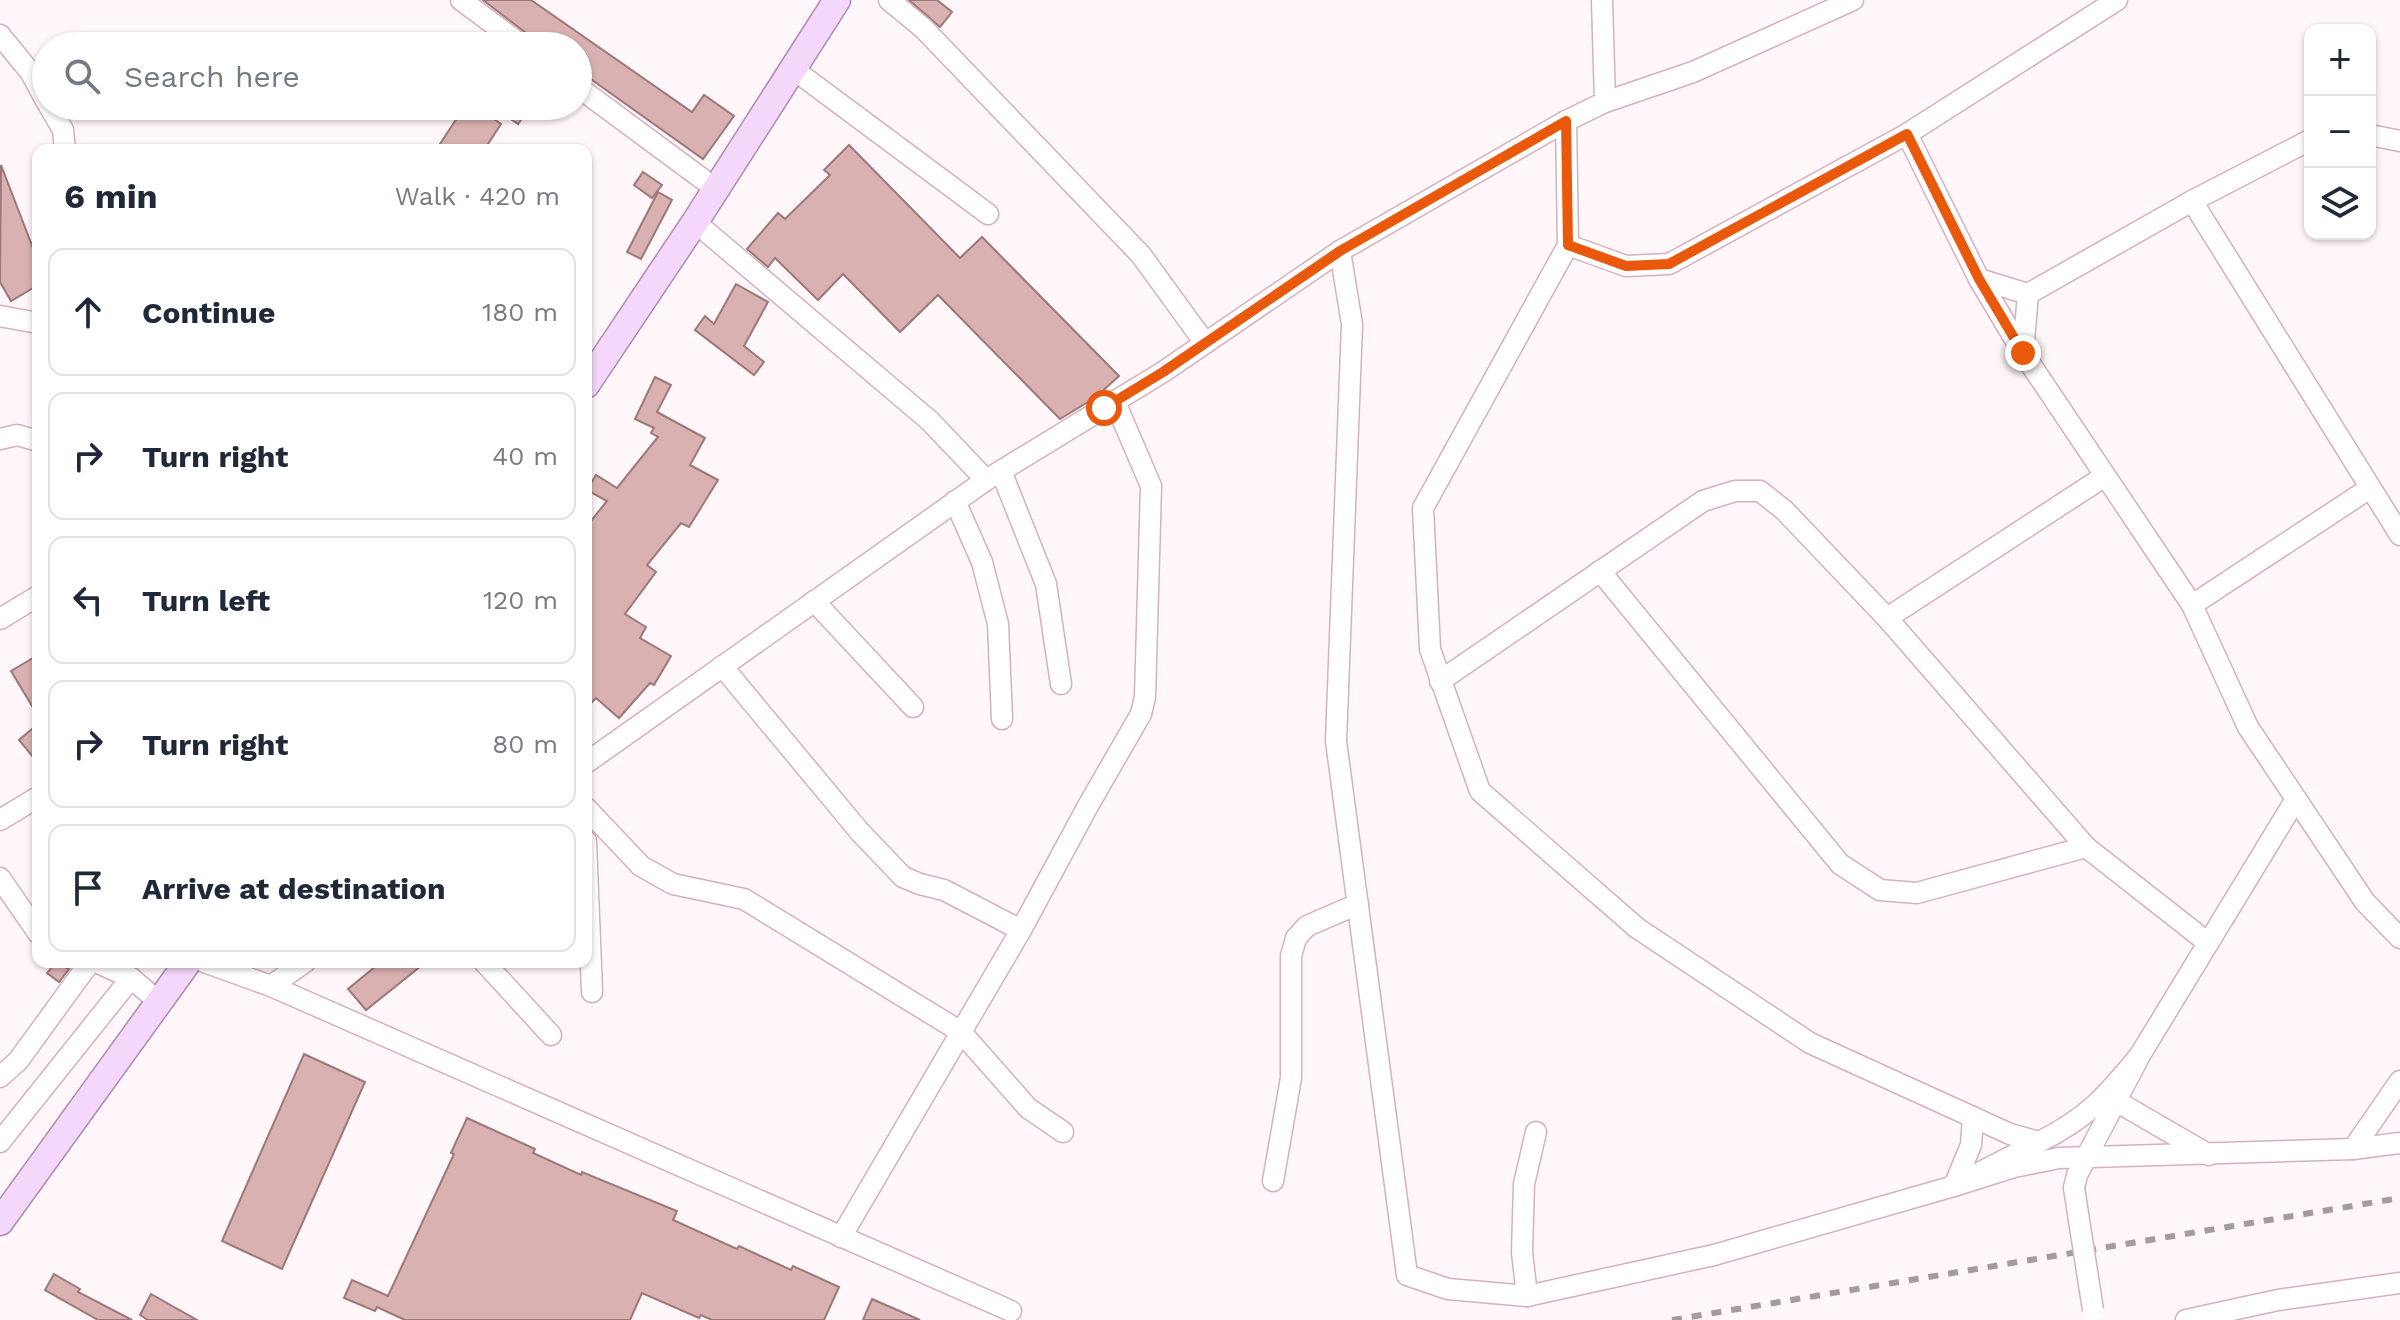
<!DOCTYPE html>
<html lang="en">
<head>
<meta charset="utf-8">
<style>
	body { margin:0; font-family:"Work Sans",sans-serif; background:#f6f6f7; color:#1f2937 }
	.controls { position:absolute; right:24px; top:24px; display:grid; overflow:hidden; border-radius:16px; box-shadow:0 2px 6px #0004 }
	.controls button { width:72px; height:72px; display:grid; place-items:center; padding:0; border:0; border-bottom:2px solid #e0e1e3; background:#fff; color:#1f2937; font:40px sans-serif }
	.stop { position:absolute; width:24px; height:24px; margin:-18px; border:6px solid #ea580c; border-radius:50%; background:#fff }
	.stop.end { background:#ea580c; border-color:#fff; box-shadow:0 2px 8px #0008 }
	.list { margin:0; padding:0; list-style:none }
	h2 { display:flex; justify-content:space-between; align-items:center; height:104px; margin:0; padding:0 32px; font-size:34px }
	h2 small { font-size:26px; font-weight:400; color:#747a83 }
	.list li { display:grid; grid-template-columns:52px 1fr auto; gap:24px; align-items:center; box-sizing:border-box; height:128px; margin:0 16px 16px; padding:0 16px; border:2px solid #e0e1e3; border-radius:16px }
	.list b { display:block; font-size:30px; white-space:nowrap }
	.list em { font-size:26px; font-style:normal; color:#747a83 }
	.icon { flex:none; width:44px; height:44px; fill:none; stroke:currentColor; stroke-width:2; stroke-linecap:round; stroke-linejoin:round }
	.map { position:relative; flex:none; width:2400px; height:1320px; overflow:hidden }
	.search { position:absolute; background:#fff; box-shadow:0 2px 6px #0004; left:32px; top:32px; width:560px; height:88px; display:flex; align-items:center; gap:20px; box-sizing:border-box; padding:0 28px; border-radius:44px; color:#747a83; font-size:30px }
	.panel { position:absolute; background:#fff; box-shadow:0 2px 6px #0004; left:32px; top:144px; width:560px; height:824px; border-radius:16px }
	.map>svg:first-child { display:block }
	.building { fill:#dab1b1; stroke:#9e7878; stroke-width:2 }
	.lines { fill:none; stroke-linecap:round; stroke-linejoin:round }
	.minor-casing { stroke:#d5b0c1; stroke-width:23 }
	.major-casing { stroke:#ae8ab1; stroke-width:29 }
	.minor { stroke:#fff; stroke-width:20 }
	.major { stroke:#f4d7fa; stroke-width:26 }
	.rail { stroke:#a59b9f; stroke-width:6; stroke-dasharray:10 10; stroke-linecap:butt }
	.minor-bridge-casing { stroke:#d5b0c1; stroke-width:23; stroke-linecap:butt }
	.minor-bridge { stroke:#fff; stroke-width:20 }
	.route { stroke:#ea580c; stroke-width:10 }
</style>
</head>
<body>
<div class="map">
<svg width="2400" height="1320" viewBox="0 0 2400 1320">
	<rect width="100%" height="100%" fill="#fff7fa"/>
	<g class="building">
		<polygon points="483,0 531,0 692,112 704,95 734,116 703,159 578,70 578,46 543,46"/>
		<polygon points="909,0 937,0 952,12 940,27"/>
		<polygon points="465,106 475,106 501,124 484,150 436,150"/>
		<polygon points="492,106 531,106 518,124"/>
		<polygon points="849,145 960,258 982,237 1119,376 1096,397 1060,419 938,295 900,332 843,274 818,300 775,258 768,267 747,249 778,213 785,219 830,175 824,170"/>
		<polygon points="1,165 33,248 38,246 38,285 11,301 0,282"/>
		<polygon points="643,172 662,185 652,198 634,185"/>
		<polygon points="658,192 672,200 641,259 627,252"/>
		<polygon points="736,284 768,302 744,346 764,362 754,375 695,330 705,316 714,324"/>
		<polygon points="655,377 671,385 657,412 705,438 690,465 718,480 689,527 681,523 647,565 656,572 625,614 646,627 640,638 671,656 654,685 650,683 619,718 596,698 586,708 586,527 607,501 587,490 596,475 617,488 658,437 651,433 654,428 635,419"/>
		<polygon points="38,655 38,716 11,671"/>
		<polygon points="38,724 38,763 19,740"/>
		<polygon points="56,962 69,969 59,982 47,973"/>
		<polygon points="381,962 426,962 366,1010 348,989"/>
		<polygon points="304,1054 365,1082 282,1269 222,1241"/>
		<polygon points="467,1118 535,1149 533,1153 581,1175 582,1172 677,1211 673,1220 737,1249 739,1246 791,1270 793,1266 839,1287 824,1320 712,1320 701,1315 699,1318 642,1293 630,1320 405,1320 377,1307 375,1311 344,1298 352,1280 388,1296 454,1154 451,1153"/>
		<polygon points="54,1274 80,1289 78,1292 132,1320 98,1320 45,1290"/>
		<polygon points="151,1294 197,1320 148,1320 140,1315"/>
		<polygon points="872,1299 920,1320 863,1320"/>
	</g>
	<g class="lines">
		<defs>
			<g id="minor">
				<polyline points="461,0 523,46"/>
				<polyline points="889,0 923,28 1141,255 1205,343"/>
				<polyline points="1602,0 1605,102"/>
				<polyline points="0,35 31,73 46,101"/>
				<polyline points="793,69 988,214"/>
				<polyline points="578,87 716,189"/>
				<polyline points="49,106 63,130 65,150"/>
				<path d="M1566,121L1568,245L1423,508L1430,649L1480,791L1637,928L1810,1043L2010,1134L2039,1142C2088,1118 2106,1096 2140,1055"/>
				<polyline points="1907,134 1979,279 2023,353 2192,605 2248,727 2365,902 2400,938"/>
				<polyline points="2370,135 2400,141"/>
				<polyline points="2192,201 2310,140"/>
				<polyline points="695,222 930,421 986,480"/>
				<polyline points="1568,245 1626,266 1669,264 1907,134 2117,0"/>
				<polyline points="1340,251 1352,324 1336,741 1407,1275 1448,1289 1527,1296 1714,1255 1954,1186 1971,1145 1973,1117"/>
				<polyline points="1979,279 2028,294 2192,201 2400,535"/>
				<polyline points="0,316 38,323"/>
				<polyline points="2023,353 2028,294"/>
				<polyline points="0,439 17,435 38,441"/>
				<polyline points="1001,471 1046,584 1061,684"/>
				<polyline points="955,501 982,562 998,624 1002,719"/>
				<polyline points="1600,571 1840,864 1880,890 1917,893 2086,847"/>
				<polyline points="814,601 913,707"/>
				<polyline points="2192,605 2370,488"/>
				<polyline points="1887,618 2105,476"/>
				<polyline points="0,619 38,596"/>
				<polyline points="722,666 860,832 903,877 920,884 944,890 1021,930"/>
				<polyline points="1440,681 1703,501 1735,491 1760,491 1784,510 1887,618 2086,847 2207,942"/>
				<polyline points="586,763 986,480 1163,372 1340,251 1566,121 1605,102 1693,72 1853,0"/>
				<polyline points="586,808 641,866 673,884 744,899 961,1032 1028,1108 1063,1132"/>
				<polyline points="0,820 38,797"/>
				<polyline points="586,841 592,992"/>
				<polyline points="0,878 38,933"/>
				<polyline points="96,962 131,978 159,1002"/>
				<polyline points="204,962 271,986 305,962"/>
				<polyline points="484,962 551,1035"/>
				<polyline points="271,986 1011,1311"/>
				<polyline points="0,1077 18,1061 90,962"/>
				<polyline points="2116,1101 2209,1155"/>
				<polyline points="0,1142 131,978"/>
				<polyline points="2039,1142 1954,1186 2014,1167 2059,1158 2353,1149 2400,1143"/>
				<polyline points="2353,1149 2400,1081"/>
				<polyline points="1273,1181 1291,1078 1291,956 1296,938 1307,926 1358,904"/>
				<polyline points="2074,1188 2077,1175 2140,1055 2296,799"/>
				<polyline points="841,1237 1021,930 1089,804 1141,714 1145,697 1151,486 1115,402"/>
				<polyline points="1527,1296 1522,1252 1524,1184 1536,1132"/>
				<polyline points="2186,1320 2278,1300 2400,1283"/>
			</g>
			<g id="major">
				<polyline points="586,385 695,222 837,0"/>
				<polyline points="0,1222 188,962"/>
			</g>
		</defs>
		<use href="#minor" class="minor-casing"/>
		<use href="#major" class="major-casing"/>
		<use href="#minor" class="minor"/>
		<use href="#major" class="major"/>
		<polyline class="rail" points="1672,1320 2400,1198"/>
		<defs>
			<polyline id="minor-bridge" points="2074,1188 2093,1310"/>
		</defs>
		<use href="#minor-bridge" class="minor-bridge-casing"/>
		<use href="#minor-bridge" class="minor-bridge"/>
	</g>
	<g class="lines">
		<polyline class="route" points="1104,408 1163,372 1340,251 1566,121 1568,245 1626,266 1669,264 1907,134 1979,279 2023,353"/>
	</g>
</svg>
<div class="controls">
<button>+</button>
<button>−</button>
<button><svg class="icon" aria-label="layers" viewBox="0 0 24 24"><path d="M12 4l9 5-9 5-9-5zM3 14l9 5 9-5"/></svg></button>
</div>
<div class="stop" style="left:1104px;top:408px"></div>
<div class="stop end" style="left:2023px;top:353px"></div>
<div class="search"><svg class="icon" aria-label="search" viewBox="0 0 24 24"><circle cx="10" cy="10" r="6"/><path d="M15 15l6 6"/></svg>Search here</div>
<section class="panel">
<h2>6 min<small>Walk · 420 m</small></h2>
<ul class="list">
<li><svg class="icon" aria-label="ahead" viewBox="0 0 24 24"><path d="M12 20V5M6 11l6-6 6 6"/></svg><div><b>Continue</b></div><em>180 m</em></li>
<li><svg class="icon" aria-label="right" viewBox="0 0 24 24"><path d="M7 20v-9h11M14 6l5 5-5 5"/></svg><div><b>Turn right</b></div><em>40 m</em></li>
<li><svg class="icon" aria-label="left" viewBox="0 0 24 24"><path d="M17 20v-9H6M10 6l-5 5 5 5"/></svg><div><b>Turn left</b></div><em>120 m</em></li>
<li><svg class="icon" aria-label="right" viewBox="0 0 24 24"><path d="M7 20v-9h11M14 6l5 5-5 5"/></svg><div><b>Turn right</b></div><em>80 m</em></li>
<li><svg class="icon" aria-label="arrive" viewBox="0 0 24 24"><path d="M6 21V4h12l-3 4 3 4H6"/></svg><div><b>Arrive at destination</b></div></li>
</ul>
</section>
</div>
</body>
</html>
